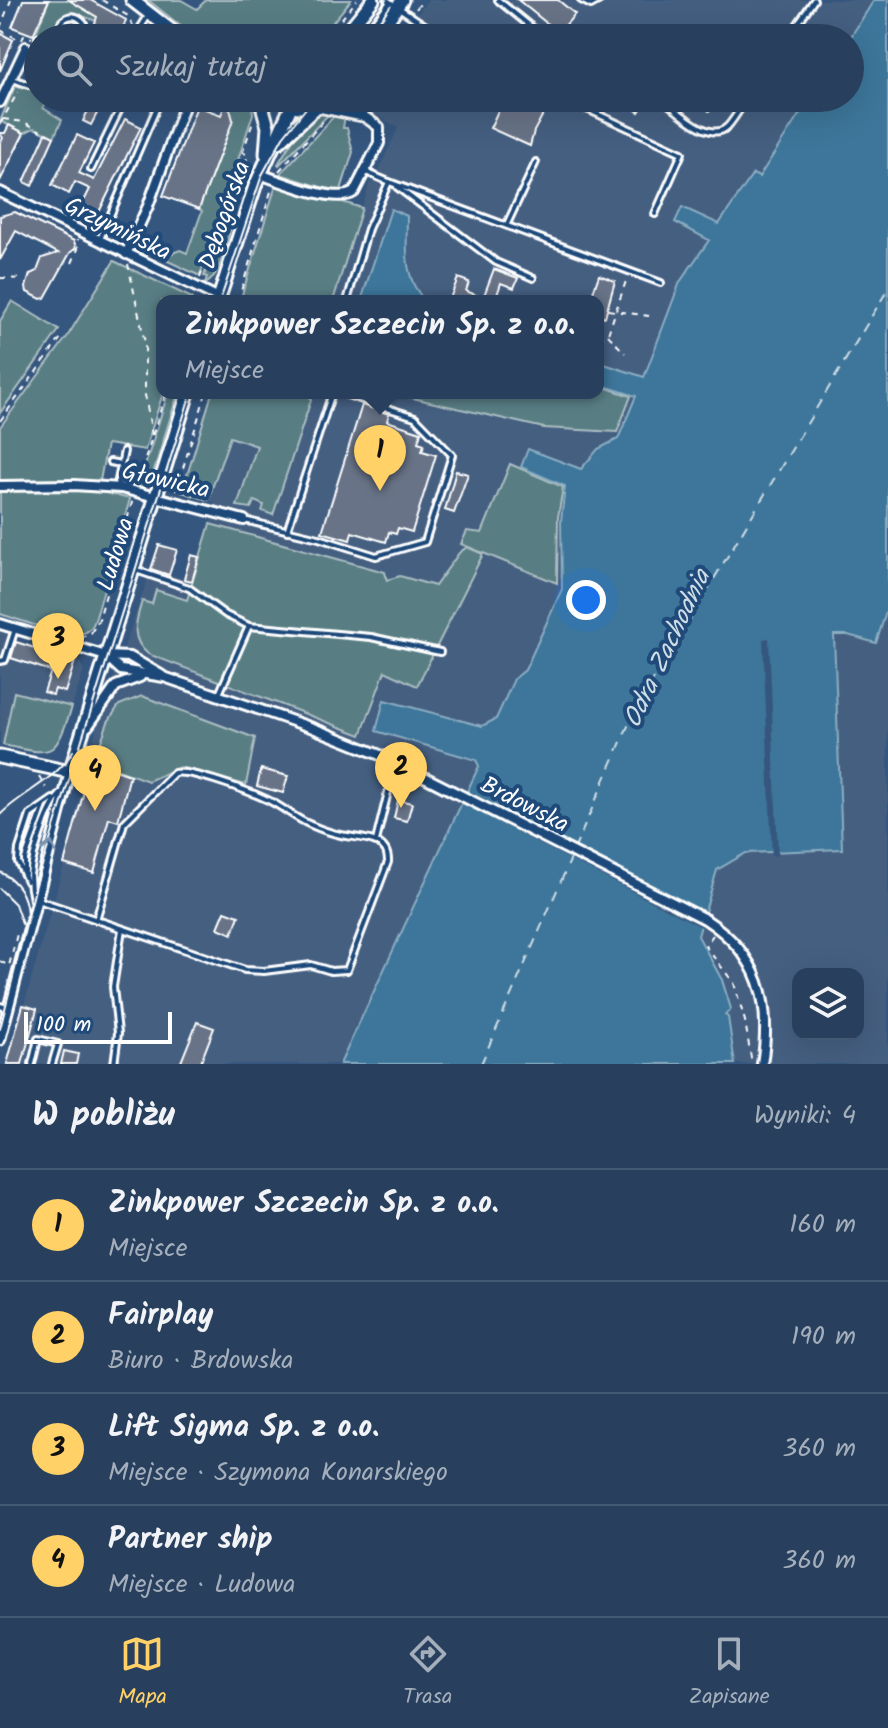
<!DOCTYPE html>
<html lang="pl">
<head>
<meta charset="utf-8">
<style>
	body { margin:0; font-family:Kalam,sans-serif; background:#304764; color:#f1f3f6 }
	.controls { position:absolute; right:24px; bottom:24px; display:grid; overflow:hidden; border-radius:16px; box-shadow:0 8px 32px #0002 }
	.controls button { width:72px; height:72px; display:grid; place-items:center; padding:0; border:0; border-bottom:2px solid #445973; background:#28405e; color:#f1f3f6; font:40px sans-serif }
	.scale { position:absolute; left:24px; bottom:20px; width:148px; box-sizing:border-box; padding-left:8px; border:4px solid #fff; border-top:0; font-size:22px; line-height:28px; white-space:nowrap; color:#fff; -webkit-text-stroke:6px #1f4a7a; paint-order:stroke }
	.you { position:absolute; left:586px; top:600px; width:28px; height:28px; margin:-20px; border:6px solid #fff; border-radius:50%; background:#1a73e8; box-shadow:0 0 0 12px #1a73e833 }
	.badge { display:grid; place-items:center; width:52px; height:52px; border-radius:50%; background:#ffd166; color:#111; font-size:26px; font-weight:700 }
	.pin { position:absolute; translate:-50% -66px; filter:drop-shadow(0 2px 4px #0008) }
	.pin::after { content:''; position:absolute; top:42px; width:28px; height:24px; background:inherit; clip-path:polygon(0 0,100% 0,50% 100%) }
	.popup { position:absolute; left:156px; top:295px; width:448px; height:104px; box-sizing:border-box; display:grid; place-content:center; border-radius:16px; background:#28405e; filter:drop-shadow(0 2px 6px #0005); font-size:26px; white-space:nowrap; color:#a5afbc }
	.popup b { font-size:30px; color:#f1f3f6 }
	.popup::after { content:''; position:absolute; left:50%; top:100%; margin-left:-16px; border:16px solid transparent; border-top-color:#28405e }
	.list { margin:0; padding:0; list-style:none }
	h2 { display:flex; justify-content:space-between; align-items:center; height:104px; margin:0; padding:0 32px; font-size:34px }
	h2 small { font-size:26px; font-weight:400; color:#a5afbc }
	.list li { display:grid; grid-template-columns:52px 1fr auto; gap:24px; align-items:center; box-sizing:border-box; height:112px; padding:0 32px; border-top:2px solid #445973 }
	.list b { display:block; font-size:30px; white-space:nowrap }
	.list p { margin:0; font-size:26px; white-space:nowrap; color:#a5afbc }
	.list em { font-size:26px; font-style:normal; color:#a5afbc }
	.icon { flex:none; width:44px; height:44px; fill:none; stroke:currentColor; stroke-width:2; stroke-linecap:round; stroke-linejoin:round }
	.map { position:relative; flex:none; width:888px; height:1064px; overflow:hidden }
	.search { position:absolute; background:#28405e; box-shadow:0 8px 32px #0002; left:24px; right:24px; top:24px; height:88px; display:flex; align-items:center; gap:20px; box-sizing:border-box; padding:0 28px; border-radius:44px; color:#a5afbc; font-size:30px }
	.sheet { height:552px; background:#28405e }
	nav { display:flex; justify-content:space-around; align-items:center; box-sizing:border-box; height:112px; border-top:2px solid #445973; background:#28405e; font-size:22px; color:#a5afbc }
	nav a { display:grid; justify-items:center; gap:4px }
	nav .on { color:#ffd166 }
	.map>svg:first-child { display:block }
	.built { fill:#445f81; fill-rule:evenodd }
	.green { fill:#597e84; stroke:#acbec2; stroke-width:2 }
	.water { fill:#3e769a; stroke:#8badc2; stroke-width:2 }
	.pier { fill:#35567e }
	.lines { fill:none; stroke-linecap:round; stroke-linejoin:round }
	.ferry { stroke:#cfdde6; stroke-width:2; stroke-dasharray:10 8; stroke-linecap:butt }
	.building { fill:#677387; stroke:#fff; stroke-width:2 }
	.service-casing { stroke:#fff; stroke-width:10 }
	.minor-casing { stroke:#fff; stroke-width:14 }
	.tertiary-casing { stroke:#fff; stroke-width:17 }
	.path { stroke:#fff; stroke-width:2; stroke-dasharray:6 6; stroke-linecap:butt }
	.service { stroke:#1f4a7a; stroke-width:4 }
	.minor { stroke:#1f4a7a; stroke-width:8 }
	.tertiary { stroke:#1f4a7a; stroke-width:11 }
	.tram { stroke:#fff; stroke-width:2 }
	.oneway { stroke:#7992af }
	.labels { text-anchor:middle; stroke-width:8; stroke-linejoin:round; paint-order:stroke }
	.street-label { font-size:24px; fill:#fff; stroke:#1f4a7a }
	.water-label { font-size:26px; font-style:italic; fill:#cfdde6; stroke:#1f4a7a }
</style>
</head>
<body>
<div class="map">
<svg width="888" height="1064" viewBox="0 0 888 1064">
	<rect width="100%" height="100%" fill="#35567e"/>
	<filter id="ink" filterUnits="userSpaceOnUse"><feTurbulence type="fractalNoise" baseFrequency=".0125" numOctaves="2"/><feDisplacementMap in="SourceGraphic" scale="16" xChannelSelector="R" yChannelSelector="G"/><feConvolveMatrix kernelMatrix="1 2 1 2 8 2 1 2 1" color-interpolation-filters="sRGB"/></filter>
	<g filter="url(#ink)">
		<g class="built">
			<polygon points="428,0 874,0 850,38 405,38 409,26"/>
			<polygon points="375,98 810,98 759,177 753,175 680,282 618,439 617,435 607,456 570,591 380,1064 7,1064 64,864 96,729 151,569 192,581 216,503 182,492 212,393 598,393 598,301 333,301 370,182 374,181 398,128 366,110"/>
			<path d="M888,606V1064H735L732,1042L725,1016L731,1009L722,980L698,936L717,870L746,853L842,848L834,635H848L875,642ZM798,974H858V1034H798Z"/>
			<polygon points="0,632 10,635 10,639 80,662 84,670 72,707 15,692 3,745 0,744"/>
		</g>
		<g class="green">
			<path d="M49,0H69L100,19L99,22C70,11 63,6 50,38L35,36Z"/>
			<polygon points="148,0 181,0 197,9 206,0 351,0 320,38 196,38"/>
			<polygon points="74,20 82,28 78,38 57,38 63,24"/>
			<polygon points="15,86 38,91 38,98 48,98 43,108 62,120 54,137 34,128 24,133 0,121"/>
			<polygon points="202,98 251,98 253,114 200,276 136,246 140,243 170,254 180,250 187,253 202,211 199,209 233,120 230,109"/>
			<polygon points="350,98 375,98 367,110 372,113 370,117 341,108"/>
			<path d="M330,113L279,165L278,164C289,146 306,113 330,113Z"/>
			<polygon points="336,114 345,115 343,128 347,128 353,152 340,193 280,174"/>
			<polygon points="277,182 362,208 333,301 240,301"/>
			<path d="M229,206L233,208C232,226 222,277 205,284L207,277L204,276L226,210Z"/>
			<polygon points="114,261 192,298 191,301 162,301 163,393 145,450 107,444 100,481 0,481 0,427 67,337"/>
			<polygon points="12,301 59,330 0,413 0,321"/>
			<polygon points="598,385 631,396 617,432 544,428 404,396 406,393 598,393"/>
			<polygon points="168,393 178,393 151,480 148,485 138,488"/>
			<polygon points="212,393 309,393 311,400 273,515 262,511 264,505 254,501 251,508 237,506 257,446 230,437 208,500 182,492"/>
			<polygon points="510,464 563,487 558,517 557,583 461,544 467,531 482,533"/>
			<path d="M39,489H90L130,499L96,617C94,623 92,629 86,632C72,640 17,619 0,614V491Z"/>
			<path d="M210,524L385,572L387,580L400,576L435,586L459,553L467,547L483,554L417,686L385,671L361,735L148,654C129,638 136,622 142,601L152,604L156,590L187,600Z"/>
			<path d="M14,692L72,707C54,758 55,756 3,745Z"/>
			<polygon points="142,696 255,738 246,785 180,767 148,781 94,761 108,722 119,705"/>
		</g>
		<g class="water">
			<polygon points="874,0 888,0 888,606 876,643 848,635 834,635 842,849 746,853 717,870 698,936 722,980 731,1009 725,1015 728,1017 735,1064 340,1064 479,766 476,760 376,731 384,700 482,726 496,719 514,679 525,670 562,589 561,521 565,486 521,467 528,449 581,469 598,449 618,439 636,396 598,384 598,362 644,377 680,282 709,240 675,222 682,207 719,224 753,174 759,177 810,98 850,98 850,38"/>
			<path d="M391,209L407,216C407,244 402,280 426,301H361Z"/>
		</g>
		<g class="pier">
			<polygon points="769,638 778,855 772,856 763,639"/>
			<polygon points="464,790 709,915 703,928 458,802"/>
		</g>
		<g class="lines">
			<g class="ferry">
				<polyline points="574,850 634,712 888,289"/>
				<polyline points="481,1064 572,856"/>
			</g>
		</g>
		<g class="building">
			<polygon points="23,0 49,0 33,35 12,27"/>
			<polygon points="69,0 90,0 126,20 119,38 93,38 97,27 94,26 97,17"/>
			<polygon points="518,0 558,0 575,14 559,33"/>
			<polygon points="0,33 13,40 0,71"/>
			<polygon points="94,98 105,98 91,125 83,121"/>
			<polygon points="504,98 552,98 534,131 530,146 490,128"/>
			<polygon points="618,98 648,98 639,112"/>
			<polygon points="684,98 715,98 715,107 709,111 704,106 684,102"/>
			<polygon points="197,106 221,115 224,107 230,109 233,120 199,209 163,196"/>
			<polygon points="125,119 141,127 98,214 82,205 90,189 75,182 69,194 52,185 77,135 94,143 79,173 94,180"/>
			<polygon points="9,125 24,133 0,181 0,143 3,138 0,133 5,133"/>
			<polygon points="46,133 54,137 32,186 24,182"/>
			<polygon points="15,212 74,241 76,248 70,253 45,298 41,299 27,292 26,287 30,274 37,271 42,258 58,253 16,231 0,260 0,216"/>
			<polygon points="494,269 518,278 514,288 501,283 495,301 449,301 458,278 469,282 466,291 483,298"/>
			<polygon points="599,275 615,281 605,317 598,315 598,301 590,301"/>
			<polygon points="362,405 389,414 387,421 421,432 418,442 424,444 422,451 436,455 412,532 398,528 396,534 389,532 386,542 352,532 350,540 322,532"/>
			<polygon points="456,471 468,474 454,513 445,510"/>
			<polygon points="159,545 177,550 169,575 151,569"/>
			<polygon points="191,555 199,557 192,581 184,579"/>
			<polygon points="16,642 75,661 65,692 55,689 53,695 44,692 51,671 11,658"/>
			<polygon points="92,762 130,775 118,821 109,818 94,873 64,864"/>
			<polygon points="261,769 288,776 283,793 257,786"/>
			<polygon points="398,800 412,803 407,821 394,818"/>
			<polygon points="225,911 239,916 232,934 218,928"/>
			<polygon points="23,1005 37,1009 22,1064 7,1064"/>
			<polygon points="197,1022 214,1028 200,1064 185,1064 181,1062"/>
			<polygon points="64,1051 78,1054 76,1064 61,1064"/>
		</g>
		<g class="lines">
			<defs>
				<g id="service">
					<polyline points="387,0 444,38"/>
					<polyline points="498,0 545,38"/>
					<polyline points="581,0 591,5 600,0"/>
					<path d="M55,38L62,21C70,14 78,15 84,23L83,38"/>
					<polyline points="134,38 148,16"/>
					<polyline points="362,38 390,2"/>
					<polyline points="788,38 814,0"/>
					<polyline points="38,42 38,37"/>
					<polyline points="13,79 29,85 38,85"/>
					<polyline points="571,98 576,104 682,153 655,214"/>
					<path d="M661,98C677,110 710,145 728,126C735,118 741,107 747,98"/>
					<polyline points="91,169 120,109 137,98"/>
					<polyline points="366,172 389,182"/>
					<polyline points="397,187 496,262 533,278"/>
					<polyline points="507,224 536,162"/>
					<polyline points="100,239 161,98"/>
					<polyline points="347,301 368,229 389,182 661,283"/>
					<polyline points="110,462 121,464"/>
					<polyline points="117,485 124,451"/>
					<polyline points="244,520 319,538 376,556 425,542 452,455 415,417 341,393"/>
					<polyline points="287,531 332,393"/>
					<polyline points="136,570 189,588 226,615 249,626 371,637 440,652"/>
					<polyline points="0,661 5,660 15,629"/>
					<polyline points="219,694 249,626"/>
					<polyline points="376,841 388,792"/>
					<polyline points="25,874 25,859 44,806"/>
					<polyline points="27,881 18,862 19,849 30,815 53,799"/>
					<path d="M33,900C31,892 30,884 30,875C32,857 48,804 62,793"/>
					<path d="M38,900L245,970L264,971L311,965L331,971L347,970L388,862C389,836 359,839 341,835C331,833 320,829 311,825C296,819 283,807 268,800C251,792 190,769 174,773L124,823L96,920"/>
					<polyline points="0,1006 8,1008"/>
					<polyline points="32,1064 38,1039 58,1044 52,1064"/>
					<polyline points="114,1064 118,1033 113,987 122,929"/>
				</g>
				<g id="minor">
					<polyline points="0,102 26,47"/>
					<path d="M260,174C280,181 337,205 354,192L379,143V127L365,117L316,107"/>
					<polyline points="0,192 219,298"/>
					<polyline points="126,254 148,206 187,98"/>
					<polyline points="0,486 74,485 121,488 244,520"/>
					<polyline points="0,624 106,656 130,657 161,675"/>
					<path d="M106,656L121,670L164,677L313,728L385,757L705,919C760,955 772,1002 762,1064"/>
					<polyline points="88,726 116,686 140,677"/>
					<polyline points="0,1040 70,772"/>
				</g>
				<g id="tertiary">
					<polyline points="132,0 181,38"/>
					<polyline points="342,38 373,0"/>
					<polyline points="376,38 402,0"/>
					<polyline points="260,98 268,127 266,154"/>
					<polyline points="277,98 298,107 316,107"/>
					<polyline points="279,142 326,98"/>
					<polyline points="218,301 255,186 295,98"/>
					<polyline points="0,757 70,772 188,393"/>
				</g>
			</defs>
			<use href="#service" class="service-casing"/>
			<use href="#minor" class="minor-casing"/>
			<use href="#tertiary" class="tertiary-casing"/>
			<g class="path">
				<polyline points="102,0 128,16 133,26"/>
				<polyline points="416,9 423,0"/>
				<polyline points="0,28 11,0"/>
				<polyline points="0,30 20,40"/>
				<polyline points="326,38 357,0"/>
				<polyline points="394,38 406,23"/>
				<polyline points="22,40 24,35 32,38"/>
				<polyline points="3,119 24,122 41,131"/>
				<polyline points="0,124 18,92"/>
				<polyline points="279,171 325,119"/>
				<polyline points="227,202 233,204 248,155 244,153"/>
				<polyline points="72,263 78,249 78,239"/>
				<polyline points="128,264 145,343 145,395 152,435"/>
				<polyline points="0,278 22,279"/>
				<polyline points="200,278 254,119"/>
				<polyline points="238,301 272,188"/>
				<polyline points="608,310 649,316"/>
				<polyline points="608,335 625,353"/>
				<polyline points="598,339 608,334 627,278"/>
				<polyline points="0,421 63,335"/>
				<polyline points="138,481 166,393"/>
				<polyline points="176,491 206,393"/>
				<polyline points="80,638 91,633 99,619 133,499"/>
				<polyline points="39,776 46,788"/>
				<polyline points="713,935 705,946 734,983 745,1021 752,1064"/>
				<polyline points="0,961 9,966 18,930"/>
			</g>
			<use href="#service" class="service"/>
			<use href="#minor" class="minor"/>
			<use href="#tertiary" class="tertiary"/>
			<g class="tram">
				<polyline points="356,38 386,0"/>
				<polyline points="220,301 262,175 283,137 314,98"/>
				<path d="M0,815C22,792 57,780 73,751"/>
				<path d="M0,872C18,881 26,895 27,914"/>
				<polyline points="0,889 15,904 22,924"/>
				<polyline points="0,1029 36,885 191,393"/>
			</g>
		</g>
		<defs><path id="oneway-chevron" d="M-2-3.5L2.5 0L-2 3.5" fill="none" stroke-width="1.6" stroke-linecap="round" stroke-linejoin="round" transform="scale(2)"/></defs>
		<use class="oneway" href="#oneway-chevron" transform="translate(50 847) rotate(-75)"/>
	</g>
	<g class="labels">
		<g class="street-label">
			<text transform="translate(224 215) rotate(-71)" y="8">Dębogórska</text>
			<text transform="translate(118 228) rotate(26)" y="8">Grzymińska</text>
			<text transform="translate(166 480) rotate(13)" y="8">Głowicka</text>
			<text transform="translate(115 554) rotate(-73)" y="8">Ludowa</text>
			<text transform="translate(525 804) rotate(27)" y="8">Brdowska</text>
		</g>
		<g class="water-label">
			<text transform="translate(666 648) rotate(-65)" y="9">Odra Zachodnia</text>
		</g>
	</g>
</svg>
<div class="controls">
<button><svg class="icon" aria-label="layers" viewBox="0 0 24 24"><path d="M12 4l9 5-9 5-9-5zM3 14l9 5 9-5"/></svg></button>
</div>
<div class="scale">100 m</div>
<div class="you"></div>
<div class="pin badge" style="left:380px;top:491px">1</div>
<div class="popup"><b>Zinkpower Szczecin Sp. z o.o.</b>Miejsce</div>
<div class="pin badge" style="left:401px;top:808px">2</div>
<div class="pin badge" style="left:58px;top:679px">3</div>
<div class="pin badge" style="left:95px;top:811px">4</div>
<div class="search"><svg class="icon" aria-label="search" viewBox="0 0 24 24"><circle cx="10" cy="10" r="6"/><path d="M15 15l6 6"/></svg>Szukaj tutaj</div>
</div>
<section class="sheet">
<h2>W pobliżu<small>Wyniki: 4</small></h2>
<ul class="list">
<li><span class="badge">1</span><div><b>Zinkpower Szczecin Sp. z o.o.</b><p>Miejsce</p></div><em>160 m</em></li>
<li><span class="badge">2</span><div><b>Fairplay</b><p>Biuro · Brdowska</p></div><em>190 m</em></li>
<li><span class="badge">3</span><div><b>Lift Sigma Sp. z o.o.</b><p>Miejsce · Szymona Konarskiego</p></div><em>360 m</em></li>
<li><span class="badge">4</span><div><b>Partner ship</b><p>Miejsce · Ludowa</p></div><em>360 m</em></li>
</ul>
</section>
<nav>
<a class="on"><svg class="icon" aria-label="map" viewBox="0 0 24 24"><path d="M3 6l6-2 6 2 6-2v14l-6 2-6-2-6 2zM9 4v14M15 6v14"/></svg>Mapa</a>
<a><svg class="icon" aria-label="directions" viewBox="0 0 24 24"><path d="M12 3l9 9-9 9-9-9zM9 14v-3h6M13 9l2 2-2 2"/></svg>Trasa</a>
<a><svg class="icon" aria-label="saved" viewBox="0 0 24 24"><path d="M7 4h10v16l-5-4-5 4z"/></svg>Zapisane</a>
</nav>
</body>
</html>
